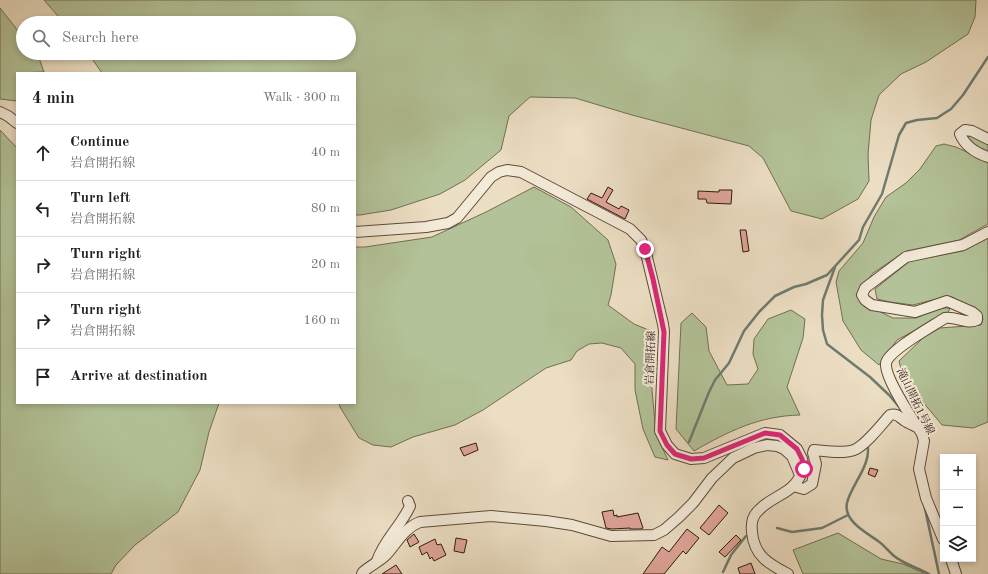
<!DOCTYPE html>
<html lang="en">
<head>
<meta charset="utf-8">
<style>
	body { margin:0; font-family:"Old Standard TT","Noto Serif JP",serif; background:#f6f6f6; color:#222 }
	.controls { position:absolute; right:12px; bottom:12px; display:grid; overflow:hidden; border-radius:0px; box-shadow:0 2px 6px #0003 }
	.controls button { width:36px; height:36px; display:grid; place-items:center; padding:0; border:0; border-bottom:1px solid #e0e0e0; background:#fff; color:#222; font:20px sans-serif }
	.stop { position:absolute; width:12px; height:12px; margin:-9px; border:3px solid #db2777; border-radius:50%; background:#fff }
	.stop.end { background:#db2777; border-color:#fff; box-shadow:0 1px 4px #0008 }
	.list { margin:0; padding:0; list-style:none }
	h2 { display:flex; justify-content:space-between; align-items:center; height:52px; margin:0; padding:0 16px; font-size:17px }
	h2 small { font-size:13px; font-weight:400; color:#767676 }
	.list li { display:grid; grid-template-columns:26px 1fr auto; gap:12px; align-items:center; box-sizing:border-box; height:56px; padding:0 16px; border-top:1px solid #e0e0e0 }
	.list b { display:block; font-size:15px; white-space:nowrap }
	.list p { margin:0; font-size:13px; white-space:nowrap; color:#767676 }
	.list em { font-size:13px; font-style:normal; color:#767676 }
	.icon { flex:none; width:22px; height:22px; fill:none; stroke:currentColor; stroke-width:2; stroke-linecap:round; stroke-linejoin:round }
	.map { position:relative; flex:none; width:988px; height:574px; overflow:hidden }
	.search { position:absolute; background:#fff; box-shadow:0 2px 6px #0003; left:16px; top:16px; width:340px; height:44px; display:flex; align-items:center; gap:10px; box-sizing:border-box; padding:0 14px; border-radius:22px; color:#767676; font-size:15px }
	.panel { position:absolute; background:#fff; box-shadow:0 2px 6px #0003; left:16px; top:72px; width:340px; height:332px; border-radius:0px }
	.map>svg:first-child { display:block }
	.green { fill:#b3c298; stroke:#726e54 }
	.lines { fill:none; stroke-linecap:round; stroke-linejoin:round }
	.stream { stroke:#6f7b6f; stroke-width:2.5 }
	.building { fill:#dfa598; stroke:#30190f }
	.minor-casing { stroke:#5f4a3c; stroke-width:12 }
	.minor { stroke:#f3ead8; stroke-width:10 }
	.route { stroke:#db2777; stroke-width:5 }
	.labels { text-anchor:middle; stroke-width:4; stroke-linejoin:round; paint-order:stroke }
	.street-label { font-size:11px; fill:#30190f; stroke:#f3ead8 }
</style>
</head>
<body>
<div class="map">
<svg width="988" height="574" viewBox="0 0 988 574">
	<rect width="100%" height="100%" fill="#ecdec3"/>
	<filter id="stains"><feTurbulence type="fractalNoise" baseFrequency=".005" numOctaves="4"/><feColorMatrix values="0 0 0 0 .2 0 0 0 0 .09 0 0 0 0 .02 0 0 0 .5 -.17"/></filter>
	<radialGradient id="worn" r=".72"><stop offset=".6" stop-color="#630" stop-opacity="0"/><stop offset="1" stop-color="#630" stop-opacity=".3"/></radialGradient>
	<g class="green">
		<polygon points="44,0 976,0 975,17 968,34 926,62 901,74 879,95 871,120 868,154 869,181 858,199 822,219 791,211 763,158 749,146 632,115 575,98 530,97 509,116 501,150 465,180 440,194 391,210 360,215 355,215 355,73 102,73 88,53 349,53 349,23 64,23"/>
		<polygon points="0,8 23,37 23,53 35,53 39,58 44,72 17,73 17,101 0,99"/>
		<polygon points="0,130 17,148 17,403 219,403 209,432 200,470 178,512 135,545 116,565 111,574 0,574"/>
		<polygon points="967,133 988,141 988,152 973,145 967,137"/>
		<polygon points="944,144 956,147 988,162 988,224 959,240 906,251 873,273 856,295 862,303 893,318 916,318 940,308 950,308 948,313 897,340 879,365 861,350 843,321 836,282 839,271 863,243 874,217 886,197 906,183 920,169 936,146"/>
		<polygon points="534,187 571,207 608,240 616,264 611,295 608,305 634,324 656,333 652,350 652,390 656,434 668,460 655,457 643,429 635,390 635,364 621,348 602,343 589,344 577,351 571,360 546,368 483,410 455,425 413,437 391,447 373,445 359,438 340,407 339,403 355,403 355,247 365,247 432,237 486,212"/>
		<path d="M988,238V422L973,428L942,425C928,407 903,383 899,361L923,338L940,328L981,325L983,319L981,313L952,297H944L913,305L890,302L877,299L875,289L910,261L963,251Z"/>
		<path d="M791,310L805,319L803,338L787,387L800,415C759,416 729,431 694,451L676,429L681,323L692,313L706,327L709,351L727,385L748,384L758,369L753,354L754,339L768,319Z"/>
		<polygon points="838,533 881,559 903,564 926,574 803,574 793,550"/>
	</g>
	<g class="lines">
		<g class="stream">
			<polyline points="835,267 823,300 822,315 823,330 827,344 870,377 889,395 901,409"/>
			<polyline points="913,412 916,414 920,423"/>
			<polyline points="689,442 709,392 715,380 729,363 744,331 759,312 775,296 794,287 806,284 827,275 859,240 863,227 882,194 899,135 906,123 917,120 937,118 951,109 963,95 988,57"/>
			<path d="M867,444C873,463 851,485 847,503C843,521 867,533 878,541C884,545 888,551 894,556C904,564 918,568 929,574"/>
			<polyline points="924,504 939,574"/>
			<polyline points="777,528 792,532 822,528 848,515"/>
			<polyline points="723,572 731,555 746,536"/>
		</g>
	</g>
	<g class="building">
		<polygon points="608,187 613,190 606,202 619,209 621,206 629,210 625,219 587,199 591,193 602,198"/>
		<polygon points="719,190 732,190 731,204 707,203 706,199 698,199 698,191 719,192"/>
		<polygon points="740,230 746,230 749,251 743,252"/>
		<polygon points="476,443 478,450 464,456 460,448"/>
		<polygon points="870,468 878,470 875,477 868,474"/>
		<polygon points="719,505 728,513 709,535 700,528"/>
		<polygon points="613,510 614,516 617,515 617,517 638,513 643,528 641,529 630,529 630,528 612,529 606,528 602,512"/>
		<polygon points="687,529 699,538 686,554 683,551 664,574 643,574 662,547 669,552"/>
		<polygon points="414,534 419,542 410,547 407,540"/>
		<polygon points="736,535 741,540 725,557 719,552"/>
		<polygon points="456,538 467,540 464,553 454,551"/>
		<polygon points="435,539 437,545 441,544 446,555 434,561 432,557 430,559 427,552 422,555 419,547"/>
		<polygon points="751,563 755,574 740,574 738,568"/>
		<polygon points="396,565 402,574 382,574"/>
	</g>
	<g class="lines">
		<defs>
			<g id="minor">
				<polyline points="0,112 8,116 17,123"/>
				<path d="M988,139L972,131L965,130L960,134C965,146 976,153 988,157"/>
				<path d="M355,232L426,227L448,223L457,218L491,177L499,172L507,170L521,172L630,229L641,240L645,249L663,324L664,331L660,431L667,445L675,454L691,459L704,458L765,433L780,435L797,449L802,459L804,469C801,475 797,483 792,487C782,496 768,500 759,510C752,516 751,523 752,532C754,556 769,564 788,574"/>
				<path d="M793,486L804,489L812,484L816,464L813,453L814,450C826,451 842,454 854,450C866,445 881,425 890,415C897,413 899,417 905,421C908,423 913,425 917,427"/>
				<path d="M943,539L926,498L919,469L924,441L922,434C914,421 884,378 886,363C889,350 933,326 945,318C956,316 967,325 977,320V316L972,312L947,301L915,312L872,305L865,300L862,295L865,288L906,257L963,245L988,232"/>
				<polyline points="951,559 956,574"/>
				<path d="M377,561C384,540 401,526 410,506L408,501"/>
				<path d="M362,574L363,572C370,566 380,561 386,555C397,543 404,528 420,522L491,516L546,521L572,525L611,536L654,535L664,530L679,517L693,503L712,478L733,458L754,448L767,445L777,446L784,449L792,456L800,475"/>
			</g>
		</defs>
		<use href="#minor" class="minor-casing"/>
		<use href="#minor" class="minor"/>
	</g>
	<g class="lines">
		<polyline class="route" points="645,249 653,279 664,332 660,431 667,445 675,454 691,459 704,458 765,433 780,435 797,449 802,459 804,469"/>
	</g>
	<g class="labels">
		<g class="street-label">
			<text transform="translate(650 358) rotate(-88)" y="4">岩倉開拓線</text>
			<text transform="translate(916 401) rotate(64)" y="4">滝山開拓1号線</text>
		</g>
	</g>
	<rect width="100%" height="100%" filter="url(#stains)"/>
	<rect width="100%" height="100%" fill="url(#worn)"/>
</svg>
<div class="controls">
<button>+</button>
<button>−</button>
<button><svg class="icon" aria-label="layers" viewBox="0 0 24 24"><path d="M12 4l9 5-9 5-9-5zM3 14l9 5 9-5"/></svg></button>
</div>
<div class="stop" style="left:804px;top:469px"></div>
<div class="stop end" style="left:645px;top:249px"></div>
<div class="search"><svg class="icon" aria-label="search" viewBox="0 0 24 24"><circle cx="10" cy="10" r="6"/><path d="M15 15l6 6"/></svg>Search here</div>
<section class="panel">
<h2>4 min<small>Walk · 300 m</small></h2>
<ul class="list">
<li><svg class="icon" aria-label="ahead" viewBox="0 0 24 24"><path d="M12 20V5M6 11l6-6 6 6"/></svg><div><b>Continue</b><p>岩倉開拓線</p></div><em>40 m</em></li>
<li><svg class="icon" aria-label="left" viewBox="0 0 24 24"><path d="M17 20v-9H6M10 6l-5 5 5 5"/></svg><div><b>Turn left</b><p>岩倉開拓線</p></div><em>80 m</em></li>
<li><svg class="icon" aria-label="right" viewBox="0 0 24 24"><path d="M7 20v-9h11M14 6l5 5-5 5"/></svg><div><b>Turn right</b><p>岩倉開拓線</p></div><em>20 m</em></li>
<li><svg class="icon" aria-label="right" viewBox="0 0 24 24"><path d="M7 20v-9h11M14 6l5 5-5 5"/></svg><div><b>Turn right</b><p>岩倉開拓線</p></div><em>160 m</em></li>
<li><svg class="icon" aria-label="arrive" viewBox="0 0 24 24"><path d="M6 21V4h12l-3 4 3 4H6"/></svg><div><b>Arrive at destination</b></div></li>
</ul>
</section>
</div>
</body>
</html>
